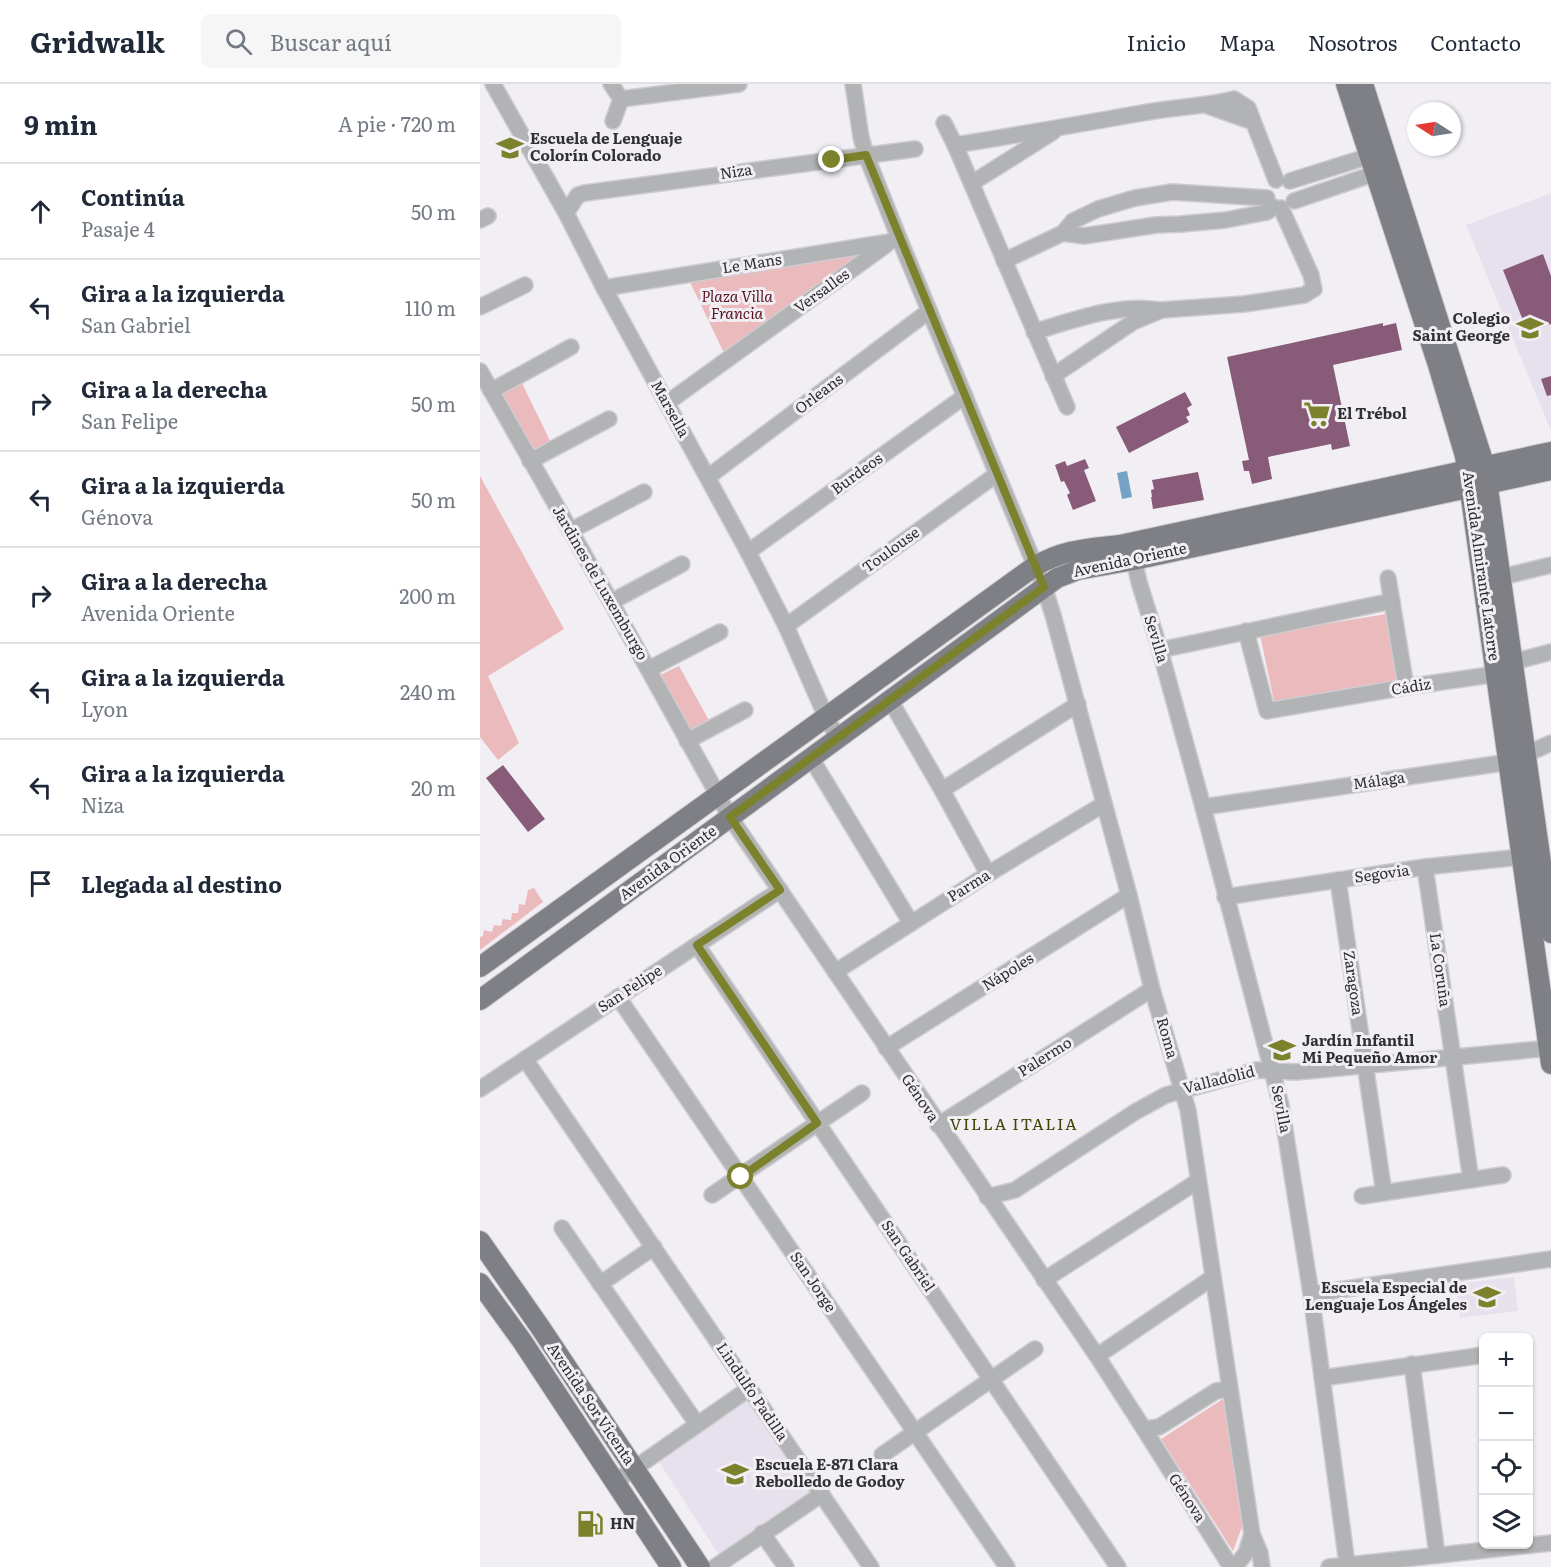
<!DOCTYPE html>
<html lang="es">
<head>
<meta charset="utf-8">
<style>
	body { margin:0; font-family:Literata,serif; background:#f6f6f7; color:#1f2937 }
	.controls { position:absolute; right:18px; bottom:18px; display:grid; overflow:hidden; border-radius:9px; box-shadow:0 2px 4px #0004 }
	.controls button { width:54px; height:54px; display:grid; place-items:center; padding:0; border:0; border-bottom:2px solid #e0e1e3; background:#fff; color:#1f2937; font:30px sans-serif }
	.compass { position:absolute; left:927px; top:18px; width:54px; height:54px; border-radius:50%; background:#fff; box-shadow:0 2px 4px #0004; rotate:282deg }
	.stop { position:absolute; width:18px; height:18px; margin:-14px; border:4px solid #7c812b; border-radius:50%; background:#fff }
	.stop.end { background:#7c812b; border-color:#fff; box-shadow:0 2px 6px #0008 }
	.list { margin:0; padding:0; list-style:none }
	h2 { display:flex; justify-content:space-between; align-items:center; height:78px; margin:0; padding:0 24px; font-size:26px }
	h2 small { font-size:20px; font-weight:400; color:#747a83 }
	.list li { display:grid; grid-template-columns:39px 1fr auto; gap:18px; align-items:center; box-sizing:border-box; height:96px; padding:0 24px; border-top:2px solid #e0e1e3 }
	.list b { display:block; font-size:22px; white-space:nowrap }
	.list p { margin:0; font-size:20px; white-space:nowrap; color:#747a83 }
	.list em { font-size:20px; font-style:normal; color:#747a83 }
	.icon { flex:none; width:33px; height:33px; fill:none; stroke:currentColor; stroke-width:2; stroke-linecap:round; stroke-linejoin:round }
	.map { position:relative; flex:none; width:1071px; height:1483px; overflow:hidden }
	header { display:flex; align-items:center; gap:36px; box-sizing:border-box; height:84px; padding:0 30px; background:#fff; border-bottom:2px solid #e0e1e3 }
	header strong { font-size:28px }
	nav { display:flex; gap:33px; margin-inline-start:auto; font-size:21px }
	.search { width:420px; height:54px; background:#f6f6f7; display:flex; align-items:center; gap:15px; box-sizing:border-box; padding:0 21px; border-radius:9px; color:#747a83; font-size:22px }
	main { display:flex }
	aside { flex:1; background:#fff }
	.map>svg:first-child { display:block }
	.built { fill:#e7e1ee }
	.green { fill:#ebbabd }
	.water { fill:#76a3c5 }
	.building { fill:#885c79 }
	.lines { fill:none; stroke-linecap:round; stroke-linejoin:round }
	.minor-casing { stroke:#ceccd1; stroke-width:18 }
	.major-casing { stroke:#ceccd1; stroke-width:22 }
	.minor { stroke:#b2b3b5; stroke-width:15 }
	.major { stroke:#7f8085; stroke-width:20 }
	.route { stroke:#7c812b; stroke-width:8 }
	.labels { text-anchor:middle; stroke-width:6; stroke-linejoin:round; paint-order:stroke }
	.poi-label { font-size:15px; font-weight:bold; fill:#302f31; stroke:#f1eef4; text-anchor:start }
	.street-label { font-size:15px; fill:#302f31; stroke:#f1eef4 }
	.park-label { font-size:15px; font-style:italic; fill:#581422; stroke:#f1eef4 }
	.neighbourhood-label { font-size:16px; letter-spacing:1.5px; fill:#404302; stroke:#f1eef4 }
</style>
</head>
<body>
<header>
<strong>Gridwalk</strong>
<div class="search"><svg class="icon" aria-label="search" viewBox="0 0 24 24"><circle cx="10" cy="10" r="6"/><path d="M15 15l6 6"/></svg>Buscar aquí</div>
<nav><a>Inicio</a><a>Mapa</a><a>Nosotros</a><a>Contacto</a></nav>
</header>
<main>
<aside>
<h2>9 min<small>A pie · 720 m</small></h2>
<ul class="list">
<li><svg class="icon" aria-label="ahead" viewBox="0 0 24 24"><path d="M12 20V5M6 11l6-6 6 6"/></svg><div><b>Continúa</b><p>Pasaje 4</p></div><em>50 m</em></li>
<li><svg class="icon" aria-label="left" viewBox="0 0 24 24"><path d="M17 20v-9H6M10 6l-5 5 5 5"/></svg><div><b>Gira a la izquierda</b><p>San Gabriel</p></div><em>110 m</em></li>
<li><svg class="icon" aria-label="right" viewBox="0 0 24 24"><path d="M7 20v-9h11M14 6l5 5-5 5"/></svg><div><b>Gira a la derecha</b><p>San Felipe</p></div><em>50 m</em></li>
<li><svg class="icon" aria-label="left" viewBox="0 0 24 24"><path d="M17 20v-9H6M10 6l-5 5 5 5"/></svg><div><b>Gira a la izquierda</b><p>Génova</p></div><em>50 m</em></li>
<li><svg class="icon" aria-label="right" viewBox="0 0 24 24"><path d="M7 20v-9h11M14 6l5 5-5 5"/></svg><div><b>Gira a la derecha</b><p>Avenida Oriente</p></div><em>200 m</em></li>
<li><svg class="icon" aria-label="left" viewBox="0 0 24 24"><path d="M17 20v-9H6M10 6l-5 5 5 5"/></svg><div><b>Gira a la izquierda</b><p>Lyon</p></div><em>240 m</em></li>
<li><svg class="icon" aria-label="left" viewBox="0 0 24 24"><path d="M17 20v-9H6M10 6l-5 5 5 5"/></svg><div><b>Gira a la izquierda</b><p>Niza</p></div><em>20 m</em></li>
<li><svg class="icon" aria-label="arrive" viewBox="0 0 24 24"><path d="M6 21V4h12l-3 4 3 4H6"/></svg><div><b>Llegada al destino</b></div></li>
</ul>
</aside>
<div class="map">
<svg width="1071" height="1483" viewBox="0 0 1071 1483">
	<rect width="100%" height="100%" fill="#f1eef4"/>
	<g class="built">
		<polygon points="1071,109 1071,347 986,141"/>
		<polygon points="1034,1193 1038,1227 980,1234 975,1200"/>
		<polygon points="271,1312 333,1406 239,1471 177,1375"/>
	</g>
	<g class="green">
		<polygon points="387,167 245,271 209,196"/>
		<polygon points="41,297 71,359 50,370 17,309"/>
		<polygon points="0,392 84,545 8,592 39,659 18,676 0,653"/>
		<polygon points="906,530 917,598 794,617 780,551"/>
		<polygon points="199,582 231,640 208,651 174,594"/>
		<polygon points="54,804 63,818 0,866 0,853 3,852 4,846 12,848 14,841 21,842 23,835 31,836 32,829 38,829 39,820 45,821 48,806"/>
		<polygon points="743,1315 762,1443 753,1467 681,1355"/>
	</g>
	<polygon class="water" points="647,387 652,413 642,415 637,389"/>
	<g class="building">
		<polygon points="1063,170 1071,192 1071,240 1048,249 1023,186"/>
		<polygon points="903,239 903,242 916,239 922,266 853,281 870,362 852,366 851,360 788,373 792,395 772,400 769,387 764,387 762,377 769,376 747,273"/>
		<polygon points="1071,292 1071,311 1067,312 1061,295"/>
		<polygon points="705,308 712,321 707,324 710,331 706,333 709,338 649,369 636,343"/>
		<polygon points="605,375 609,384 604,386 616,417 593,426 587,411 590,409 584,397 581,398 575,381 585,377 587,382"/>
		<polygon points="718,388 724,416 673,425 671,413 672,413 671,406 674,405 672,396"/>
		<polygon points="23,681 65,735 48,748 6,694"/>
	</g>
	<g class="lines">
		<defs>
			<g id="minor">
				<polyline points="13,0 86,129 124,204 268,468 306,542 346,633 358,654"/>
				<polyline points="131,0 141,15"/>
				<polyline points="373,0 381,53 386,71 419,154 564,503 573,531 649,811 672,905 708,1026 772,1450 766,1469 755,1483"/>
				<polyline points="728,22 773,38"/>
				<polyline points="133,37 141,15 259,0"/>
				<polyline points="464,39 475,61 587,323"/>
				<path d="M475,61C538,51 600,40 662,29C693,23 723,23 754,15L768,24L796,96"/>
				<polyline points="810,97 899,69"/>
				<polyline points="492,99 573,48"/>
				<polyline points="814,117 905,86"/>
				<polyline points="86,129 98,111 105,109 435,65"/>
				<polyline points="0,136 8,132"/>
				<polyline points="583,149 593,137 618,125 655,114 692,108 787,114"/>
				<polyline points="524,177 583,149 604,152 676,141 701,140 746,136 787,128 794,123"/>
				<polyline points="124,204 409,158 419,154"/>
				<polyline points="0,223 45,201"/>
				<path d="M554,248C593,236 639,219 680,226"/>
				<polyline points="0,287 131,518 250,733 617,1272 664,1345 679,1343 736,1307 749,1305"/>
				<polyline points="573,292 653,238 682,226 764,220 824,211 834,205 831,191 801,124"/>
				<polyline points="11,307 91,263"/>
				<polyline points="187,319 406,161"/>
				<polyline points="50,377 129,335"/>
				<polyline points="228,393 449,227"/>
				<polyline points="90,447 164,408"/>
				<polyline points="268,468 485,312"/>
				<polyline points="654,476 659,498 680,566 723,723 801,1021 831,1210 867,1480"/>
				<polyline points="1022,493 1071,481"/>
				<polyline points="908,494 926,603"/>
				<polyline points="131,518 202,480"/>
				<polyline points="306,542 517,390"/>
				<polyline points="766,547 787,627 926,603 1017,590 1033,578 1071,568"/>
				<polyline points="680,566 912,517"/>
				<polyline points="169,585 240,548"/>
				<polyline points="410,616 462,706 508,790"/>
				<polyline points="207,657 265,626"/>
				<polyline points="331,674 431,839"/>
				<polyline points="462,706 598,620"/>
				<polyline points="723,723 1029,678 1071,659"/>
				<polyline points="945,783 991,1096"/>
				<polyline points="858,796 904,1109"/>
				<polyline points="745,813 945,783 1051,772"/>
				<polyline points="217,861 638,1483"/>
				<polyline points="355,888 508,790 624,720"/>
				<polyline points="138,913 527,1483"/>
				<polyline points="406,964 649,811"/>
				<polyline points="45,975 391,1483"/>
				<polyline points="0,1005 300,806"/>
				<polyline points="458,1041 672,905"/>
				<polyline points="232,1111 382,1009"/>
				<polyline points="882,1112 1023,1091"/>
				<polyline points="507,1113 535,1106 655,1028 686,1011 777,986 816,988 1071,964"/>
				<polyline points="82,1144 217,1340"/>
				<polyline points="564,1196 718,1097"/>
				<polyline points="120,1200 174,1163"/>
				<polyline points="831,1210 1071,1175"/>
				<polyline points="617,1272 732,1194"/>
				<polyline points="932,1280 957,1471"/>
				<polyline points="842,1294 1004,1271"/>
				<polyline points="664,1345 751,1483"/>
				<polyline points="402,1371 555,1265"/>
				<polyline points="135,1398 270,1304"/>
				<polyline points="282,1449 306,1483"/>
				<polyline points="772,1450 780,1469 782,1483"/>
				<polyline points="235,1483 342,1410"/>
				<polyline points="849,1483 1071,1459"/>
			</g>
			<g id="major">
				<polyline points="866,0 958,281 985,372 1071,980"/>
				<polyline points="883,0 1005,383 1071,849"/>
				<path d="M0,883L555,482C586,465 606,465 640,461L1071,368"/>
				<polyline points="0,916 577,494 598,486 654,476 1071,386"/>
				<polyline points="0,1157 60,1243 220,1483"/>
				<polyline points="0,1199 42,1257 191,1483"/>
			</g>
		</defs>
		<use href="#minor" class="minor-casing"/>
		<use href="#major" class="major-casing"/>
		<use href="#minor" class="minor"/>
		<use href="#major" class="major"/>
	</g>
	<g class="lines">
		<polyline class="route" points="261,1093 337,1039 217,861 300,806 250,733 564,503 386,71 352,76"/>
	</g>
	<defs>
		<symbol id="school-bare" viewBox="-9 -9 18 18"><path d="M0-5L7-2L0 1L-7-2ZM-4 1L0 2.5L4 1V4Q0 6-4 4Z" fill="#7c812b" stroke="#f1eef4" stroke-width="2.5" paint-order="stroke"/></symbol>
		<symbol id="supermarket-bare" viewBox="-9 -9 18 18"><path d="M-6-5.5h2.5l.6 2H6L4.5 2H-2.5L-4.4-4H-6ZM-1.5 3.2a1.3 1.3 0 1 0 .1 0ZM3 3.2a1.3 1.3 0 1 0 .1 0Z" fill="#7c812b" stroke="#f1eef4" stroke-width="2.5" paint-order="stroke"/></symbol>
		<symbol id="fuel-bare" viewBox="-9 -9 18 18"><path d="M-5.5-6h7V0h2V4h1.3V-2.5L3-4.5l.8-.8L6-3V5H2.5V1h-1V6h-7ZM-4.2-4.7v3.2H.2V-4.7Z" fill="#7c812b" stroke="#f1eef4" stroke-width="2.5" paint-order="stroke"/></symbol>
	</defs>
	<g fill-rule="evenodd">
		<use href="#school-bare" x="11" y="45" width="38" height="38"/>
		<use href="#school-bare" x="1031" y="225" width="38" height="38"/>
		<use href="#supermarket-bare" x="818" y="311" width="38" height="38"/>
		<use href="#school-bare" x="783" y="947" width="38" height="38"/>
		<use href="#school-bare" x="988" y="1194" width="38" height="38"/>
		<use href="#school-bare" x="236" y="1371" width="38" height="38"/>
		<use href="#fuel-bare" x="91" y="1421" width="38" height="38"/>
	</g>
	<g class="labels">
		<g class="poi-label">
			<text x="50" y="60">Escuela de Lenguaje<tspan x="50" dy="17">Colorín Colorado</tspan></text>
			<text x="1030" y="240" text-anchor="end">Colegio<tspan x="1030" dy="17">Saint George</tspan></text>
			<text x="857" y="335">El Trébol</text>
			<text x="822" y="962">Jardín Infantil<tspan x="822" dy="17">Mi Pequeño Amor</tspan></text>
			<text x="987" y="1209" text-anchor="end">Escuela Especial de<tspan x="987" dy="17">Lenguaje Los Ángeles</tspan></text>
			<text x="275" y="1386">Escuela E-871 Clara<tspan x="275" dy="17">Rebolledo de Godoy</tspan></text>
			<text x="130" y="1445">HN</text>
		</g>
		<g class="street-label">
			<text transform="translate(256 88) rotate(-8)" y="5">Niza</text>
			<text transform="translate(272 180) rotate(-9)" y="5">Le Mans</text>
			<text transform="translate(342 207) rotate(-36)" y="5">Versalles</text>
			<text transform="translate(339 310) rotate(-37)" y="5">Orleans</text>
			<text transform="translate(190 325) rotate(61)" y="5">Marsella</text>
			<text transform="translate(377 390) rotate(-36)" y="5">Burdeos</text>
			<text transform="translate(411 466) rotate(-36)" y="5">Toulouse</text>
			<text transform="translate(650 476) rotate(-12)" y="5">Avenida Oriente</text>
			<text transform="translate(1001 482) rotate(82)" y="5">Avenida Almirante Latorre</text>
			<text transform="translate(120 499) rotate(60)" y="5">Jardines de Luxemburgo</text>
			<text transform="translate(676 555) rotate(73)" y="5">Sevilla</text>
			<text transform="translate(931 603) rotate(-9)" y="5">Cádiz</text>
			<text transform="translate(899 697) rotate(-8)" y="5">Málaga</text>
			<text transform="translate(188 779) rotate(-36)" y="5">Avenida Oriente</text>
			<text transform="translate(902 790) rotate(-8)" y="5">Segovia</text>
			<text transform="translate(489 802) rotate(-32)" y="5">Parma</text>
			<text transform="translate(960 886) rotate(82)" y="5">La Coruña</text>
			<text transform="translate(528 888) rotate(-32)" y="5">Nápoles</text>
			<text transform="translate(873 899) rotate(82)" y="5">Zaragoza</text>
			<text transform="translate(150 905) rotate(-33)" y="5">San Felipe</text>
			<text transform="translate(687 954) rotate(74)" y="5">Roma</text>
			<text transform="translate(565 973) rotate(-32)" y="5">Palermo</text>
			<text transform="translate(739 996) rotate(-14)" y="5">Valladolid</text>
			<text transform="translate(440 1014) rotate(56)" y="5">Génova</text>
			<text transform="translate(801 1025) rotate(79)" y="5">Sevilla</text>
			<text transform="translate(428 1172) rotate(56)" y="5">San Gabriel</text>
			<text transform="translate(333 1198) rotate(56)" y="5">San Jorge</text>
			<text transform="translate(272 1308) rotate(56)" y="5">Lindulfo Padilla</text>
			<text transform="translate(111 1320) rotate(56)" y="5">Avenida Sor Vicenta</text>
			<text transform="translate(707 1414) rotate(57)" y="5">Génova</text>
		</g>
		<g class="park-label">
			<text x="257" y="218">Plaza Villa<tspan x="257" dy="17">Francia</tspan></text>
		</g>
		<g class="neighbourhood-label">
			<text x="534" y="1046">VILLA ITALIA</text>
		</g>
	</g>
</svg>
<div class="controls">
<button>+</button>
<button>−</button>
<button><svg class="icon" aria-label="locate" viewBox="0 0 24 24"><circle cx="12" cy="12" r="6"/><path d="M12 2v4M12 18v4M2 12h4M18 12h4"/></svg></button>
<button><svg class="icon" aria-label="layers" viewBox="0 0 24 24"><path d="M12 4l9 5-9 5-9-5zM3 14l9 5 9-5"/></svg></button>
</div>
<svg class="compass" viewBox="-18 -18 36 36"><path d="M0-13l5 13h-10z" fill="#e53935"/><path d="M0 13l5-13h-10z" fill="#747a83"/></svg>
<div class="stop" style="left:261px;top:1093px"></div>
<div class="stop end" style="left:352px;top:76px"></div>
</div>
</main>
</body>
</html>
